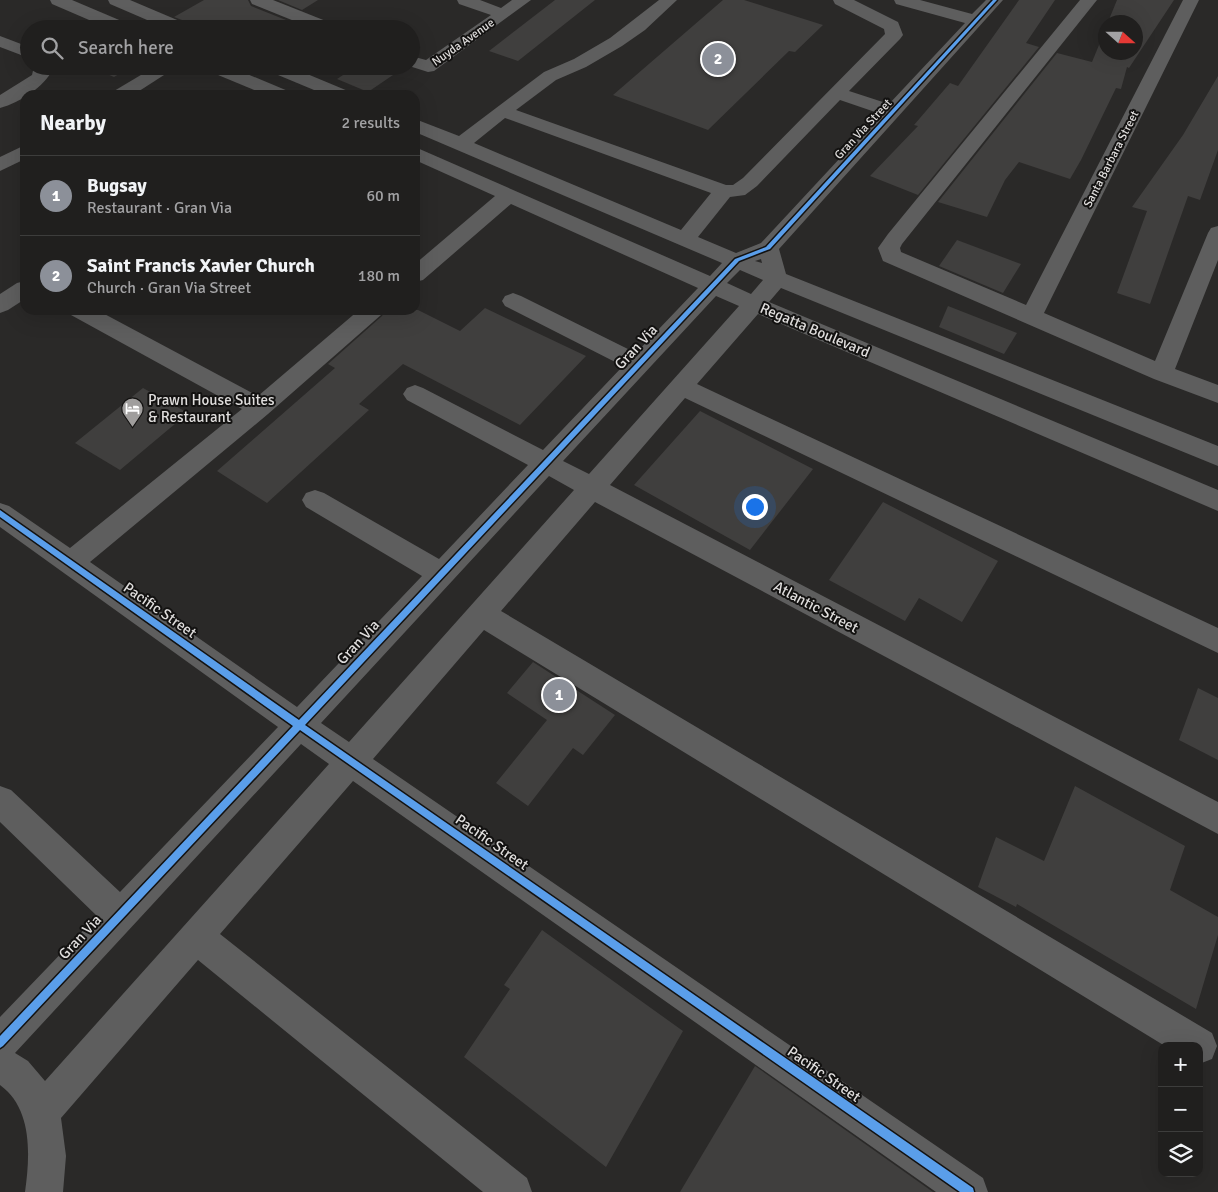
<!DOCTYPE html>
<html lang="en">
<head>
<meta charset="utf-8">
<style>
	body { margin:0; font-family:Signika,sans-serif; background:#2d2c2b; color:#f1f3f6 }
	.controls { position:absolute; right:15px; bottom:15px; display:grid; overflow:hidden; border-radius:10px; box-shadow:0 5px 20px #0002 }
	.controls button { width:45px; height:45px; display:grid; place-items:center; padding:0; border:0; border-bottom:1px solid #3d3d3c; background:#201f1e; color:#f1f3f6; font:25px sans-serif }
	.compass { position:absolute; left:1098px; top:15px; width:45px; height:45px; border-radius:50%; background:#201f1e; box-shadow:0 5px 20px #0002; rotate:111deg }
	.you { position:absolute; left:754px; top:506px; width:18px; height:18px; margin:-12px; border:4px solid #fff; border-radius:50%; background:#1a73e8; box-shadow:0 0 0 8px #1a73e833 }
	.badge { display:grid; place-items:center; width:32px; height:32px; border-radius:50%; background:#8c9099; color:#fff; font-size:16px; font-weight:700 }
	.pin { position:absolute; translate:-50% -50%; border:2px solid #fff; box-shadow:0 1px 5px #0006 }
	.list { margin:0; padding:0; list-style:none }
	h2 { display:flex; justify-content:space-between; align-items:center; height:65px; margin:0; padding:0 20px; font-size:21px }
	h2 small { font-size:16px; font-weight:400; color:#a2a2a4 }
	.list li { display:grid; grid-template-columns:32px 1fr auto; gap:15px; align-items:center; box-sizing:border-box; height:80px; padding:0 20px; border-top:1px solid #3d3d3c }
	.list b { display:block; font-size:19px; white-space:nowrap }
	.list p { margin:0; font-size:16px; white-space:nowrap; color:#a2a2a4 }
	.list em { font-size:16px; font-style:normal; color:#a2a2a4 }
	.icon { flex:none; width:28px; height:28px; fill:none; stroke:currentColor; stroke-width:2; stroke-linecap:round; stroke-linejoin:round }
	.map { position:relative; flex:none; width:1218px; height:1192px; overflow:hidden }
	.search { position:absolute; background:#201f1e; box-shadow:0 5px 20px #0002; left:20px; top:20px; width:400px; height:55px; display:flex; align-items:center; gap:12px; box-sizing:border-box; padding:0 18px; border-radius:28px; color:#a2a2a4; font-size:19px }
	.panel { position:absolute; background:#201f1e; box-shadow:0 5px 20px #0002; left:20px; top:90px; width:400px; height:225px; border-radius:15px }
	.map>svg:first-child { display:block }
	.building { fill:#403f3e }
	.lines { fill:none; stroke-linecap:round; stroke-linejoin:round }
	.minor { fill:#5e5e5e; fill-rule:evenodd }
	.cycleway-casing { stroke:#131211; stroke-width:3 }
	.cycleway { fill:#5a9eea; fill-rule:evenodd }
	.labels { text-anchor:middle; stroke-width:4; stroke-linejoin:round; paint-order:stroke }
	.far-street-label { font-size:12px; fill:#dfdddc; stroke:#131211 }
	.street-label { font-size:15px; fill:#dfdddc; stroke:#131211 }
	.poi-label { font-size:15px; fill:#dfdddc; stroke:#131211; text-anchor:start }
</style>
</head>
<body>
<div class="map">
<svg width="1218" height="1192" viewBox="0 0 1218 1192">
	<rect width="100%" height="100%" fill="#2a2928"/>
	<g class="building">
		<polygon points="204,0 248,0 251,6 286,20 271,29 193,29 190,23 174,17"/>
		<polygon points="278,0 318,0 302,10"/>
		<polygon points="555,0 595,0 518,61 489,51"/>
		<polygon points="723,0 744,0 823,25 795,52 789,51 708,130 613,95"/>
		<polygon points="1019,0 1055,0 1026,43 1039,47 918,195 870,176 918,126 914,125 950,83 958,86"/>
		<polygon points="1117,0 1174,0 1129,68 1127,67 1121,89 1116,88 1081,160 1070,179 1019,162 1005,180 987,217 938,202 1057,53 1092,62 1106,28 1106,52 1136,52 1136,22 1108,22"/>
		<polygon points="89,66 132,66 114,77"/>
		<polygon points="357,66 374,66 393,75 368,92 337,79"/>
		<polygon points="1218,76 1218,150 1200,200 1188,196 1150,304 1117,293 1147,211 1132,207 1183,135"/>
		<polygon points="957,240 1021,264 1003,293 939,266"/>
		<polygon points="948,306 1017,333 1004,354 939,327"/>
		<polygon points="485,308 586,356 520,425 403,364 359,404 369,410 267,503 217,471 335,368 328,364 382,316 386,310 418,310 460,331"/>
		<polygon points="143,388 188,413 120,470 75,443"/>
		<polygon points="700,411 813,469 750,550 634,485"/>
		<polygon points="883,502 998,561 962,622 919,598 905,621 829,580"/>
		<polygon points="533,662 615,715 583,755 573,748 528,806 496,783 547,720 507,693"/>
		<polygon points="1198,688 1218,698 1218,760 1179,740"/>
		<polygon points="1075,786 1185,846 1170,890 1218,917 1218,935 1196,1009 1017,904 1016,907 978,887 996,837 1044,861"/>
		<polygon points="542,930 683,1031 606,1167 464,1057 510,989 504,985"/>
		<polygon points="755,1066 933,1192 680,1192"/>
	</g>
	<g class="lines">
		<g class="minor">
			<polygon points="50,0 72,0 131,25 133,29 110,29 52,4"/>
			<polygon points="108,0 130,0 189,25 191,29 168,29 110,4"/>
			<polygon points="250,0 273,0 336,25 338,29 314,29 252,4"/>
			<polygon points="457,0 480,0 501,8 512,0 531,0 434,71 428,72 409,66 411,66 411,56 426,60 491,15 459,4"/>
			<path d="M659,0H677L645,30L622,46L586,67L556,80L516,110L726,185H733L743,178L885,34L884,29L835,4L833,0H854L898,22L903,35L900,39L849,91L889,104L965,23L896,4L894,0H920L972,14L986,0H1003L779,249L786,274L1218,446V466L781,288L769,302L1218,490V511L758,314L697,384L1218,628V653L685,398L610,485L1218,802V834L595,502L501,611L1212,1033L1217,1046L1212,1059L1199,1064V1046H1165L484,630L373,759L983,1178L988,1192H936L353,781L220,934L527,1178L532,1192H483L198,960L61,1118L66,1156L63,1192H25C30,1156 33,1109 0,1085V1017L97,916L0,822V786L11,790L120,892L278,727L0,527V503L9,506L70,548L242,409L71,315L68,310H97L258,396L359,310H384L381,315L268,414L90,562L297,707L422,576L306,507L302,500L306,493L315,490L324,493L439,559L528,465L407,400L403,394L407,388L415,385L423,388L543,450L623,366L505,306L502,301L505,296L513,293L521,296L636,353L698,288L511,204L423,280L415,282V264L495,196L415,160V147L710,276L722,263L415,132V119L459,136L544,72L574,59L610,38ZM840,100L881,114L761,243L736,253L698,237L730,197L745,195L757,186ZM505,118L711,193L681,230L474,143ZM761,259L762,263L755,261ZM740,270L763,280L751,294L727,283ZM716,296L739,306L589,474L563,461ZM549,476L574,490L349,742L321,723ZM301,744L329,764L45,1081L28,1061L15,1053Z"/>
			<polygon points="1080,0 1097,0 902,244 900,248 901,252 1026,305 1183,0 1199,0 1044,313 1155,361 1208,233 1211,228 1218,226 1218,260 1175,369 1218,385 1218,403 1154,379 883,261 878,248 888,234"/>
			<polygon points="0,36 29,47 29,58 0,47"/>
			<path d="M34,66H52L53,69C43,88 21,102 0,108V95L32,75Z"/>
			<polygon points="156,66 178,66 133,95 111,95 114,91"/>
			<polygon points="203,66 228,66 288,91 291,95 266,95 206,70"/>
			<polygon points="263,66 288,66 348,91 351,95 326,95 266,70"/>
			<polygon points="25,145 25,159 0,171 0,157"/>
			<polygon points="25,281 25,299 8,310 0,313 0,294 17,283"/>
		</g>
		<defs>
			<polygon id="cycleway" points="993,0 997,0 770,249 739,261 305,725 973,1188 974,1192 960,1192 300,730 3,1046 0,1048 0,1036 293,726 0,517 0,510 299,720 735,259 766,247"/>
		</defs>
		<use href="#cycleway" class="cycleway-casing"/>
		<use href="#cycleway" class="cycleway"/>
	</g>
	<defs>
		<symbol id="hotel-pin" viewBox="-11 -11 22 30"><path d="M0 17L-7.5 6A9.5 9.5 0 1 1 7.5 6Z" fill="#a09e9d" stroke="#131211"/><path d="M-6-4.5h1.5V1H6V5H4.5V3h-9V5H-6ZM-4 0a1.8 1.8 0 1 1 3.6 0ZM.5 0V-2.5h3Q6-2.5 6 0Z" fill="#fff"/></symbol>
	</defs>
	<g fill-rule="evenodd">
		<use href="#hotel-pin" x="120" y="396" width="25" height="34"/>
	</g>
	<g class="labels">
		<g class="far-street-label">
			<text transform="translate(463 42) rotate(-35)" y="4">Nuyda Avenue</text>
			<text transform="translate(863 129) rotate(-47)" y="4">Gran Via Street</text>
			<text transform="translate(1111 159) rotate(-63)" y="4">Santa Barbara Street</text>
		</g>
		<g class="street-label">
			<text transform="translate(815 330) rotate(23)" y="5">Regatta Boulevard</text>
			<text transform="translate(636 347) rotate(-47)" y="5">Gran Via</text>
			<text transform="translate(816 607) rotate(28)" y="5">Atlantic Street</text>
			<text transform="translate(160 610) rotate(35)" y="5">Pacific Street</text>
			<text transform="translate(358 642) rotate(-47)" y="5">Gran Via</text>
			<text transform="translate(492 842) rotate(35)" y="5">Pacific Street</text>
			<text transform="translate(80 937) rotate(-47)" y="5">Gran Via</text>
			<text transform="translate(824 1074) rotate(35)" y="5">Pacific Street</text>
		</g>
		<g class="poi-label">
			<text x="148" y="405">Prawn House Suites<tspan x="148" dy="17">&amp; Restaurant</tspan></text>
		</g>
	</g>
</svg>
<div class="controls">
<button>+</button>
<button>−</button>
<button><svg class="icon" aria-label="layers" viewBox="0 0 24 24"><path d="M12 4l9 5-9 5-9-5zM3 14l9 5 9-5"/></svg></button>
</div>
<svg class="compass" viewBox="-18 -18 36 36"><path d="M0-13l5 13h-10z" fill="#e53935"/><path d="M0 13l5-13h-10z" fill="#a2a2a4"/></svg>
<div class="you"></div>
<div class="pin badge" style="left:559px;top:695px">1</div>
<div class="pin badge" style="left:718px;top:59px">2</div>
<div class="search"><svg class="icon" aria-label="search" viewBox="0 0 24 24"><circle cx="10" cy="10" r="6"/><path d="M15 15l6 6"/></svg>Search here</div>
<section class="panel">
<h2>Nearby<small>2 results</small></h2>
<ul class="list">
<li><span class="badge">1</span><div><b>Bugsay</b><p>Restaurant · Gran Via</p></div><em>60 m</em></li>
<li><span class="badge">2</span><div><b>Saint Francis Xavier Church</b><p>Church · Gran Via Street</p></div><em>180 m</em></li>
</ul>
</section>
</div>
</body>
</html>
